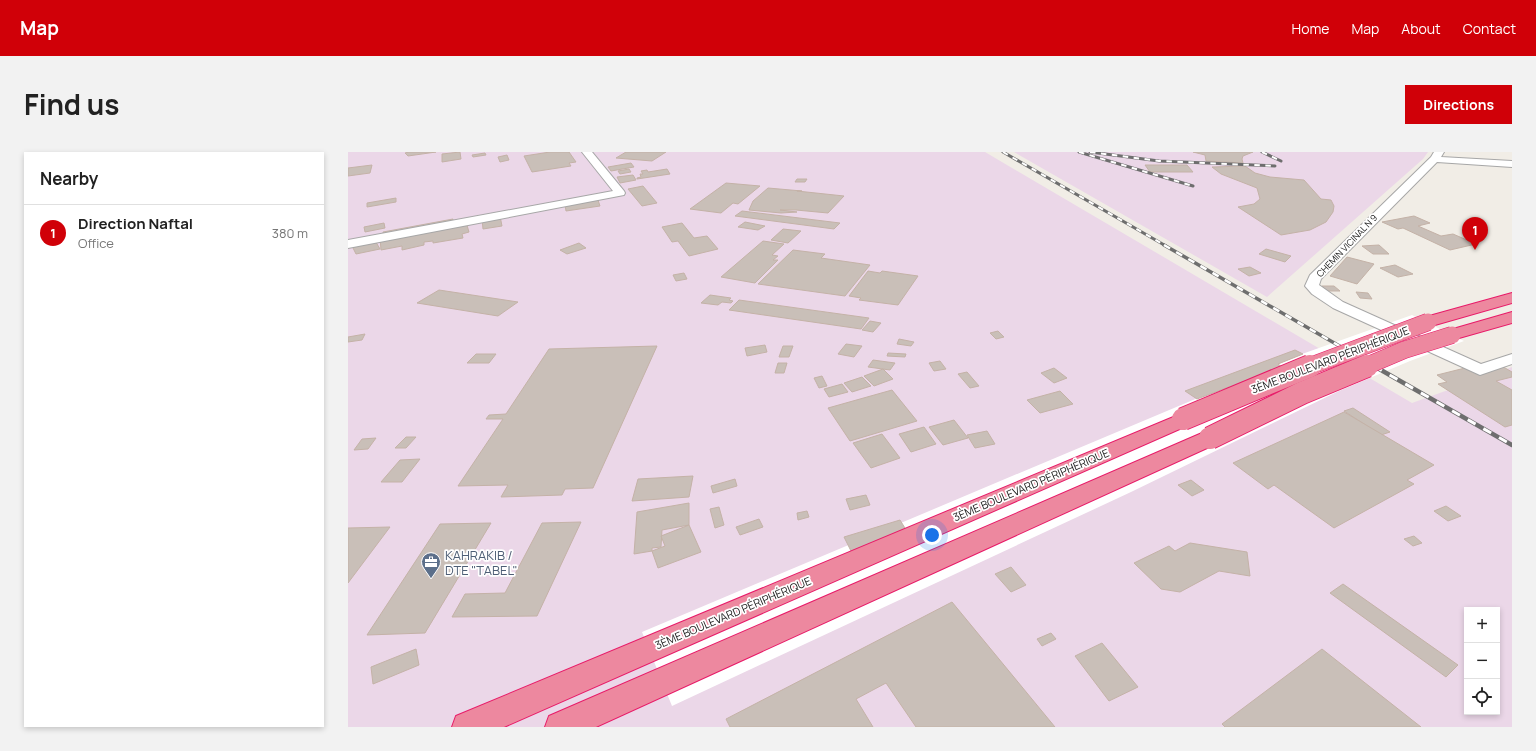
<!DOCTYPE html>
<html lang="en">
<head>
<meta charset="utf-8">
<style>
	body { margin:0; font-family:Manrope,sans-serif; background:#f2f2f2; color:#222 }
	.controls { position:absolute; right:12px; bottom:12px; display:grid; overflow:hidden; border-radius:0px; box-shadow:0 2px 6px #0003 }
	.controls button { width:36px; height:36px; display:grid; place-items:center; padding:0; border:0; border-bottom:1px solid #e0e0e0; background:#fff; color:#222; font:20px sans-serif }
	.you { position:absolute; left:584px; top:383px; width:14px; height:14px; margin:-10px; border:3px solid #fff; border-radius:50%; background:#1a73e8; box-shadow:0 0 0 6px #1a73e833 }
	.badge { display:grid; place-items:center; width:26px; height:26px; border-radius:50%; background:#d00008; color:#fff; font-size:13px; font-weight:700 }
	.pin { position:absolute; translate:-50% -33px; filter:drop-shadow(0 1px 2px #0008) }
	.pin::after { content:''; position:absolute; top:21px; width:14px; height:12px; background:inherit; clip-path:polygon(0 0,100% 0,50% 100%) }
	.list { margin:0; padding:0; list-style:none }
	h2 { display:flex; justify-content:space-between; align-items:center; height:52px; margin:0; padding:0 16px; font-size:17px }
	h2 small { font-size:13px; font-weight:400; color:#767676 }
	.list li { display:grid; grid-template-columns:26px 1fr auto; gap:12px; align-items:center; box-sizing:border-box; height:56px; padding:0 16px; border-top:1px solid #e0e0e0 }
	.list b { display:block; font-size:15px; white-space:nowrap }
	.list p { margin:0; font-size:13px; white-space:nowrap; color:#767676 }
	.list em { font-size:13px; font-style:normal; color:#767676 }
	.icon { flex:none; width:22px; height:22px; fill:none; stroke:currentColor; stroke-width:2; stroke-linecap:round; stroke-linejoin:round }
	.map { position:relative; flex:none; width:1164px; height:575px; overflow:hidden; border-radius:0px }
	header { display:flex; align-items:center; gap:24px; box-sizing:border-box; height:56px; padding:0 20px; background:#d00008; color:#fff }
	header strong { font-size:19px }
	nav { display:flex; gap:22px; margin-inline-start:auto; font-size:14px }
	.intro { display:flex; align-items:center; justify-content:space-between; box-sizing:border-box; height:96px; padding:0 24px }
	h1 { margin:0; font-size:28px }
	.button { padding:10px 18px; border-radius:0px; background:#d00008; color:#fff; font-size:14px; font-weight:700 }
	main { display:flex; gap:24px; padding:0 24px }
	aside { flex:1; background:#fff; border-radius:0px; box-shadow:0 2px 6px #0003 }
	.map>svg:first-child { display:block }
	.industrial { fill:#ebd7e8; fill-rule:evenodd }
	.pier { fill:#fff }
	.building { fill:#c9bfb8; stroke:#c4b2a7 }
	.lines { fill:none; stroke-linecap:round; stroke-linejoin:round }
	.minor-casing { stroke:#a7a7a7; stroke-width:2 }
	.highway-casing { stroke:#e81a68; stroke-width:2 }
	.minor { fill:#fff; fill-rule:evenodd }
	.highway { fill:#ed889f; fill-rule:evenodd }
	.rail-far2-casing { stroke:#6e6e6e; stroke-width:3 }
	.rail-far1-casing { stroke:#6e6e6e; stroke-width:3.5 }
	.rail-casing { stroke:#6e6e6e; stroke-width:4.5 }
	.rail-far2 { stroke:#fff; stroke-width:2; stroke-dasharray:5.5; stroke-linecap:butt }
	.rail-far1 { stroke:#fff; stroke-width:2.5; stroke-dasharray:7; stroke-linecap:butt }
	.rail { stroke:#fff; stroke-width:3; stroke-dasharray:9; stroke-linecap:butt }
	.highway-bridge-far1-casing { stroke:#e81a68; stroke-width:18; stroke-linecap:butt }
	.highway-bridge-casing { stroke:#e81a68; stroke-width:24; stroke-linecap:butt }
	.highway-bridge-far1 { stroke:#ed889f; stroke-width:17 }
	.highway-bridge { stroke:#ed889f; stroke-width:22 }
	.labels { text-anchor:middle; stroke-width:3.5; stroke-linejoin:round; paint-order:stroke }
	.far-street-label { font-size:9px; fill:#202020; stroke:#fff }
	.street-label { font-size:11px; fill:#202020; stroke:#fff }
	.near-service-label { font-size:13px; fill:#4e5e75; stroke:#fff; text-anchor:start }
</style>
</head>
<body>
<header>
<strong>Map</strong>
<nav><a>Home</a><a>Map</a><a>About</a><a>Contact</a></nav>
</header>
<div class="intro"><h1>Find us</h1><a class="button">Directions</a></div>
<main>
<aside>
<h2>Nearby<small></small></h2>
<ul class="list">
<li><span class="badge">1</span><div><b>Direction Naftal</b><p>Office</p></div><em>380 m</em></li>
</ul>
</aside>
<div class="map">
<svg width="1164" height="575" viewBox="0 0 1164 575">
	<rect width="100%" height="100%" fill="#f1ede6"/>
	<g class="industrial">
		<path d="M0,0H637L1064,251L1164,215V575H0ZM1119,458H1149V560H1119Z"/>
		<polygon points="666,0 1080,0 1075,7 919,145"/>
	</g>
	<polygon class="pier" points="1064,163 1116,189 1062,209 991,239 783,340 324,554 294,480 954,202"/>
	<g class="building">
		<polygon points="61,0 88,0 60,4 57,1"/>
		<polygon points="112,0 113,7 94,10 94,2"/>
		<polygon points="202,0 221,0 228,10 221,11 223,14 184,20 176,4"/>
		<polygon points="278,0 318,0 304,9 268,6"/>
		<polygon points="845,0 905,0 895,4 894,7 895,11 858,9 857,3"/>
		<polygon points="137,1 138,3 125,5 124,3"/>
		<polygon points="159,3 161,8 152,10 150,5"/>
		<polygon points="283,11 286,15 263,19 260,15"/>
		<polygon points="24,13 22,21 0,24 0,16"/>
		<polygon points="797,13 839,13 845,20 802,20"/>
		<polygon points="897,14 907,21 922,25 956,28 973,47 983,48 986,54 985,60 978,70 962,78 933,83 890,55 906,52 912,47 909,36 873,22 864,15"/>
		<polygon points="281,17 283,20 272,22 270,19"/>
		<polygon points="319,17 322,22 289,27 289,26 293,25 292,22 295,22 293,19 299,18 300,20"/>
		<polygon points="285,23 288,28 272,31 269,25"/>
		<polygon points="449,27 459,27 457,30 447,30"/>
		<polygon points="378,31 412,34 390,52 385,51 373,61 342,57"/>
		<polygon points="295,34 309,51 294,54 280,37"/>
		<polygon points="420,36 454,39 449,39 496,44 480,61 448,58 432,58 449,60 433,61 401,58 405,49"/>
		<polygon points="48,46 48,50 19,55 19,51"/>
		<polygon points="250,48 252,54 218,59 217,53"/>
		<polygon points="394,59 492,71 486,77 387,64"/>
		<polygon points="152,64 154,74 135,77 134,67"/>
		<polygon points="1066,64 1082,71 1070,74 1093,84 1105,82 1128,92 1102,98 1055,76 1050,77 1034,70"/>
		<polygon points="105,67 105,68 97,70 98,74 118,70 121,80 114,82 115,86 85,91 85,89 76,90 76,93 54,98 54,94 33,98 32,86 35,85 35,80"/>
		<polygon points="397,70 417,74 410,78 390,75"/>
		<polygon points="36,71 37,76 17,80 16,75"/>
		<polygon points="334,71 346,86 359,84 370,97 341,104 330,89 324,90 314,75"/>
		<polygon points="435,77 453,79 440,91 423,88"/>
		<polygon points="25,85 32,97 8,102 2,90"/>
		<polygon points="415,89 436,92 424,103 430,104 425,108 430,108 407,131 373,125"/>
		<polygon points="231,91 238,96 219,102 212,98"/>
		<polygon points="1031,93 1041,102 1025,102 1014,94"/>
		<polygon points="918,97 943,104 937,110 911,102"/>
		<polygon points="445,98 477,102 473,106 522,113 497,144 410,132"/>
		<polygon points="999,105 1026,112 1009,132 982,124"/>
		<polygon points="1047,113 1065,122 1050,125 1032,116"/>
		<polygon points="902,115 913,121 901,124 890,117"/>
		<polygon points="520,119 532,121 534,119 570,124 550,153 511,148 513,146 501,144"/>
		<polygon points="336,121 339,127 328,129 325,123"/>
		<polygon points="974,134 986,134 992,139 979,139"/>
		<polygon points="91,138 170,150 150,164 69,151"/>
		<polygon points="1008,140 1020,141 1024,147 1012,146"/>
		<polygon points="362,143 383,146 381,148 385,149 383,151 374,150 370,153 353,151"/>
		<polygon points="391,148 521,166 513,177 381,158"/>
		<polygon points="522,169 533,171 525,180 514,178"/>
		<polygon points="650,179 656,185 648,187 642,181"/>
		<polygon points="17,182 14,188 0,190 0,185"/>
		<polygon points="551,187 566,190 563,194 549,192"/>
		<polygon points="498,192 514,194 506,205 490,202"/>
		<polygon points="417,193 419,200 399,204 397,196"/>
		<polygon points="309,194 245,336 217,337 214,343 153,345 160,333 110,334 155,267 138,267 141,263 158,262 201,197"/>
		<polygon points="435,194 445,194 441,205 431,205"/>
		<polygon points="947,198 955,202 930,212 934,215 849,247 837,239"/>
		<polygon points="540,201 558,202 557,205 539,204"/>
		<polygon points="128,202 148,202 141,211 119,211"/>
		<polygon points="525,208 547,211 542,218 520,215"/>
		<polygon points="592,209 598,217 586,219 581,211"/>
		<polygon points="1145,209 1164,220 1164,225 1148,229 1164,238 1164,273 1157,275 1090,232 1099,230 1089,223"/>
		<polygon points="430,211 439,211 436,221 427,221"/>
		<polygon points="706,216 719,226 706,231 693,221"/>
		<polygon points="535,217 545,227 526,234 516,224"/>
		<polygon points="619,220 631,234 622,236 610,222"/>
		<polygon points="474,224 479,234 471,236 466,226"/>
		<polygon points="514,225 523,234 504,240 496,231"/>
		<polygon points="494,232 500,240 481,245 476,237"/>
		<polygon points="544,238 569,269 502,289 480,256"/>
		<polygon points="712,239 725,252 692,261 679,248"/>
		<polygon points="1005,256 1042,280 1033,283 996,259"/>
		<polygon points="996,260 1086,313 1059,328 1066,332 986,376 926,333 920,337 885,311"/>
		<polygon points="606,268 620,286 595,293 581,275"/>
		<polygon points="576,275 588,292 563,300 551,282"/>
		<polygon points="639,279 647,292 627,296 619,283"/>
		<polygon points="534,282 552,306 523,316 505,291"/>
		<polygon points="58,285 68,285 58,296 47,296"/>
		<polygon points="28,286 20,297 6,298 14,287"/>
		<polygon points="72,307 54,330 33,330 52,308"/>
		<polygon points="345,324 341,345 284,349 290,327"/>
		<polygon points="387,327 389,334 365,341 363,334"/>
		<polygon points="843,328 856,338 844,344 830,333"/>
		<polygon points="518,343 522,353 502,358 498,347"/>
		<polygon points="341,351 341,373 314,378 313,395 304,396 304,399 286,402 289,360"/>
		<polygon points="1098,354 1113,364 1100,369 1086,359"/>
		<polygon points="371,355 376,373 367,376 362,357"/>
		<polygon points="459,359 461,365 450,368 449,361"/>
		<polygon points="411,367 415,375 392,383 388,375"/>
		<polygon points="552,368 560,381 503,399 496,385"/>
		<polygon points="233,370 189,464 104,465 117,442 157,441 194,371"/>
		<polygon points="143,371 77,481 19,483 92,372"/>
		<polygon points="341,373 353,400 310,416 304,399 317,394 313,384"/>
		<polygon points="42,375 0,431 0,376"/>
		<polygon points="1066,384 1074,391 1065,394 1056,387"/>
		<polygon points="842,391 899,400 902,424 871,419 832,440 813,437 786,411 821,394 827,399"/>
		<polygon points="663,415 678,433 663,440 647,422"/>
		<polygon points="995,432 1110,513 1098,525 982,441"/>
		<polygon points="604,450 707,575 568,575 538,531 508,547 525,575 382,575 378,567"/>
		<polygon points="703,481 708,487 694,494 689,487"/>
		<polygon points="754,491 790,535 761,549 727,504"/>
		<polygon points="68,497 71,513 25,532 23,515"/>
		<polygon points="974,497 1073,575 877,575 874,572"/>
	</g>
	<g class="lines">
		<defs>
			<g id="minor">
				<polygon points="234,0 244,0 276,39 277,41 276,43 0,96 0,88 265,39"/>
				<polygon points="1086,0 1096,0 1093,5 1164,9 1164,15 1089,10 973,127 971,133 995,150 1133,212 1164,202 1164,212 1132,223 985,156 964,142 957,134 962,123 1083,5"/>
			</g>
			<g id="highway">
				<polygon points="1164,141 1164,151 1080,175 1074,174 1071,170 1074,166"/>
				<polygon points="1164,160 1164,171 1104,188 1098,187 1095,183 1098,179"/>
				<polygon points="835,261 843,262 846,267 843,272 156,575 104,575 108,564"/>
				<polygon points="862,279 870,281 873,286 870,291 248,575 197,575 201,564 854,281"/>
			</g>
		</defs>
		<use href="#minor" class="minor-casing"/>
		<use href="#highway" class="highway-casing"/>
		<use href="#minor" class="minor"/>
		<use href="#highway" class="highway"/>
		<defs>
			<g id="rail-far2">
				<polyline points="655,0 818,94"/>
				<polyline points="731,0 845,34"/>
				<polyline points="742,0 811,9 927,14"/>
				<polyline points="914,0 933,9"/>
			</g>
			<polyline id="rail-far1" points="816,93 1028,215"/>
			<polyline id="rail" points="1026,214 1164,293"/>
		</defs>
		<use href="#rail-far2" class="rail-far2-casing"/>
		<use href="#rail-far1" class="rail-far1-casing"/>
		<use href="#rail" class="rail-casing"/>
		<use href="#rail-far2" class="rail-far2"/>
		<use href="#rail-far1" class="rail-far1"/>
		<use href="#rail" class="rail"/>
		<defs>
			<g id="highway-bridge-far1">
				<polyline points="960,215 1080,170"/>
				<polyline points="1016,215 1056,198 1104,183"/>
			</g>
			<g id="highway-bridge">
				<polyline points="835,267 962,214"/>
				<polyline points="862,286 954,241 1019,214"/>
			</g>
		</defs>
		<use href="#highway-bridge-far1" class="highway-bridge-far1-casing"/>
		<use href="#highway-bridge" class="highway-bridge-casing"/>
		<use href="#highway-bridge-far1" class="highway-bridge-far1"/>
		<use href="#highway-bridge" class="highway-bridge"/>
	</g>
	<defs>
		<symbol id="office-pin" viewBox="-11 -11 22 30"><path d="M0 17L-7.5 6A9.5 9.5 0 1 1 7.5 6Z" fill="#5c6f8a" stroke="#fff"/><path d="M-6-3h4V-5.5h4V-3h4V5H-6ZM-1-4.5V-3h2v-1.5ZM-6 0V1H6V0Z" fill="#fff"/></symbol>
	</defs>
	<g fill-rule="evenodd">
		<use href="#office-pin" x="72" y="399" width="22" height="30"/>
	</g>
	<g class="labels">
		<g class="far-street-label">
			<text transform="translate(999 94) rotate(-46)" y="3">CHEMIN VICINAL N 9</text>
		</g>
		<g class="street-label">
			<text transform="translate(982 208) rotate(-21)" y="4">3ÈME BOULEVARD PÉRIPHÉRIQUE</text>
			<text transform="translate(683 333) rotate(-23)" y="4">3ÈME BOULEVARD PÉRIPHÉRIQUE</text>
			<text transform="translate(385 461) rotate(-23)" y="4">3ÈME BOULEVARD PÉRIPHÉRIQUE</text>
		</g>
		<g class="near-service-label">
			<text x="97" y="408">KAHRAKIB /<tspan x="97" dy="15">DTE "TABEL"</tspan></text>
		</g>
	</g>
</svg>
<div class="controls">
<button>+</button>
<button>−</button>
<button><svg class="icon" aria-label="locate" viewBox="0 0 24 24"><circle cx="12" cy="12" r="6"/><path d="M12 2v4M12 18v4M2 12h4M18 12h4"/></svg></button>
</div>
<div class="you"></div>
<div class="pin badge" style="left:1127px;top:98px">1</div>
</div>
</main>
</body>
</html>
